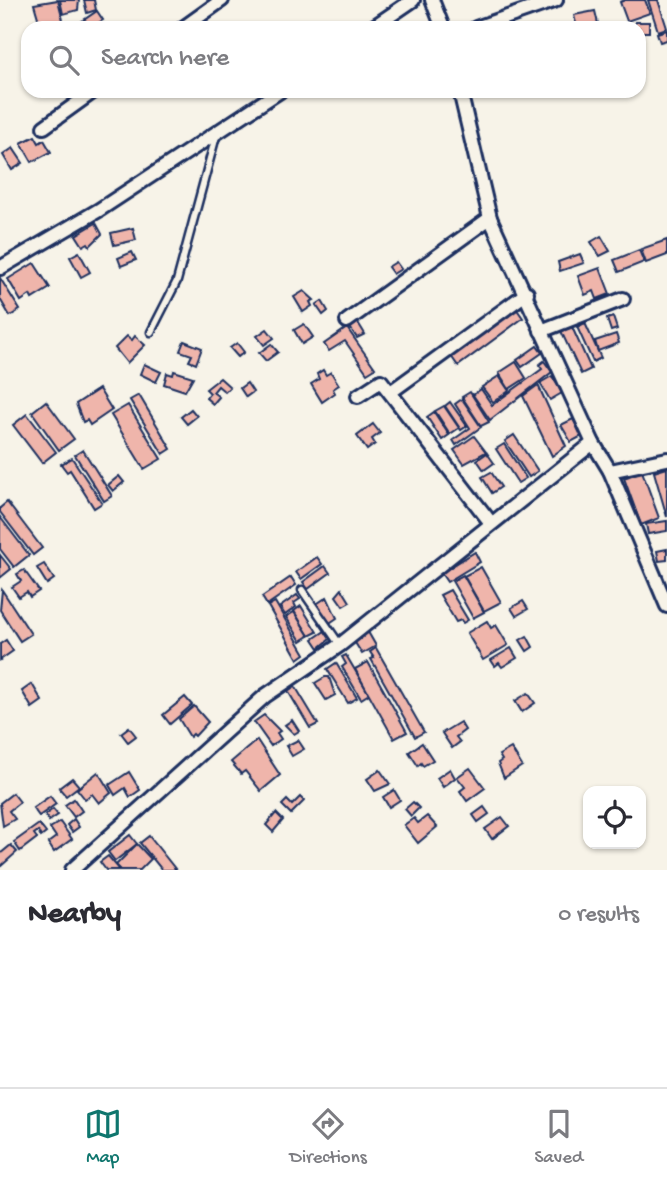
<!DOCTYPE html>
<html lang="en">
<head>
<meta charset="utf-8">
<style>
	body { margin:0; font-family:"Gochi Hand",sans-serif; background:#f7f7f7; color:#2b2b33 }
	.controls { position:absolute; right:21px; bottom:21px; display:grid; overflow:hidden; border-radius:14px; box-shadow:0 2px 5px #0004 }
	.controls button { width:63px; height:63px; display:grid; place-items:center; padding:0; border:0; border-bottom:2px solid #e1e1e2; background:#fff; color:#2b2b33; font:35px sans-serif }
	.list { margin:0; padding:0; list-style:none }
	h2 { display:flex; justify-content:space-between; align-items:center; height:91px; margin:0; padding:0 28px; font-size:30px }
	h2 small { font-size:23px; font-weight:400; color:#7c7c81 }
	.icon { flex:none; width:38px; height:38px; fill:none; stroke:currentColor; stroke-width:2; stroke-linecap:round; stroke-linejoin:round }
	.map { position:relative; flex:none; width:667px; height:870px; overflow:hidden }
	.search { position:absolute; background:#fff; box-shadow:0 2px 5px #0004; left:21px; right:21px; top:21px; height:77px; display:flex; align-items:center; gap:18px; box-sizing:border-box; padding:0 24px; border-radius:21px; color:#7c7c81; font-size:26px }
	.sheet { height:217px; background:#fff }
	nav { display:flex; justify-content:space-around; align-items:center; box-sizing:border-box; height:98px; border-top:2px solid #e1e1e2; background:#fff; font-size:19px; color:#7c7c81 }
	nav a { display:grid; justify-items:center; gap:4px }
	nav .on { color:#0f766e }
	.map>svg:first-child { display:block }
	.building { fill:#efb5ab; stroke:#1b2f5e; stroke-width:2 }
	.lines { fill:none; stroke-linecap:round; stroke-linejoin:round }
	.lane-casing { stroke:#1b2f5e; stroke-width:11 }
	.street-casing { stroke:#1b2f5e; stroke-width:18 }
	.lane { stroke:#f7f3e8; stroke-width:6 }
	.street { stroke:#f7f3e8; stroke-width:12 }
</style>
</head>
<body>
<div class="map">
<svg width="667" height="870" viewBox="0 0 667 870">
	<rect width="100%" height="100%" fill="#f7f3e8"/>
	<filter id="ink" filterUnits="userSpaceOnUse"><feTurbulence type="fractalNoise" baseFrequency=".0143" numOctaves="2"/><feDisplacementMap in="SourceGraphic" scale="14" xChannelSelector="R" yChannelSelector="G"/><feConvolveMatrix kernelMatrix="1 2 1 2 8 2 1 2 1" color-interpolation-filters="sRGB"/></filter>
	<g filter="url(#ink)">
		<g class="building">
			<polygon points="58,0 65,28 41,28 34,4"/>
			<polygon points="60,0 79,0 78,10 63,14"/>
			<polygon points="84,0 94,0 96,10 87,13"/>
			<polygon points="625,0 645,0 650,13 627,21 620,2"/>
			<polygon points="648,0 658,0 667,28 658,31"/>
			<polygon points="97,11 103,20 90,28 72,28"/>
			<polygon points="595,11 599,28 577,28 574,15"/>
			<polygon points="635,22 649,22 649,32 639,32 639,28 635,28"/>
			<polygon points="667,30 667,40 660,42 657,33"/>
			<polygon points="474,91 486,91 488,95 477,99"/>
			<polygon points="35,136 39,143 44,140 51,152 32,162 21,143"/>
			<polygon points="13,148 23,163 12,170 3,155"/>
			<polygon points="96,223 102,234 90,246 88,243 83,246 76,235"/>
			<polygon points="133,228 136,240 114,245 111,233"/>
			<polygon points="601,236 610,251 600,256 591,242"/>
			<polygon points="667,240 667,255 646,263 641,249"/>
			<polygon points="639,250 644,262 619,272 614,260"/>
			<polygon points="79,252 90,272 81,277 70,257"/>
			<polygon points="132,252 136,260 121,266 118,258"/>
			<polygon points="580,254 584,263 560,271 558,262"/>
			<polygon points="396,262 401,269 393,274 388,267"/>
			<polygon points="34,263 50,288 32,299 30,295 21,301 8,279"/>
			<polygon points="600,268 610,294 597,299 594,291 585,295 578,276"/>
			<polygon points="0,278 20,310 10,316 0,299"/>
			<polygon points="304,291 314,300 310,302 312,306 303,312 294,297"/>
			<polygon points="322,301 328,311 323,315 316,305"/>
			<polygon points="516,308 523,318 458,366 451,356"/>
			<polygon points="613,317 617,329 611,331 607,319"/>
			<polygon points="357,321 365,334 357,338 349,326"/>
			<polygon points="585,323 601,358 593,362 577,327"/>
			<polygon points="304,324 313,337 302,344 294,330"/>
			<polygon points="572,327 591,369 581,374 561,331"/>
			<polygon points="347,328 375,368 367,373 345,341 329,351 324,344"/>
			<polygon points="267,329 274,338 264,345 257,336"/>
			<polygon points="616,334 619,343 598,351 595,341"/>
			<polygon points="127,336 132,340 135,336 145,345 127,363 115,348"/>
			<polygon points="184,341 202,348 196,364 189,361 192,355 180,351"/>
			<polygon points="237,343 244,352 238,357 230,348"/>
			<polygon points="271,344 278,352 266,361 259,353"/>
			<polygon points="537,346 542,353 522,367 517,360"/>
			<polygon points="544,361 552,372 490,420 473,395 481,389 492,405 542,369 539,365"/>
			<polygon points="516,362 526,378 509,389 499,373"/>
			<polygon points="144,364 161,372 156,382 140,374"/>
			<polygon points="323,370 326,375 331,372 339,385 333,389 335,393 322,402 311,384 319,379 317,374"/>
			<polygon points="174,371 193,377 185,391 164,384 167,373 173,375"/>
			<polygon points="499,376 509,391 493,402 482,387"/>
			<polygon points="552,376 562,393 550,400 540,383"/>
			<polygon points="220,378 230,387 225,392 218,386 213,392 219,397 213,404 206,398 210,393 206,389"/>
			<polygon points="247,383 253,392 246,397 240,388"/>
			<polygon points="538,385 566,446 552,456 523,396"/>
			<polygon points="99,389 112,410 90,425 87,420 83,422 76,404"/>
			<polygon points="470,392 489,422 481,426 462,397"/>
			<polygon points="139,395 171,449 163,454 130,400"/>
			<polygon points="462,399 481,427 456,445 453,440 470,428 455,404"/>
			<polygon points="46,401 74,439 59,450 32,412"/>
			<polygon points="450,402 467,426 461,430 445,406"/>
			<polygon points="128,405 161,459 144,469 111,415"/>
			<polygon points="444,406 459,428 450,434 435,411"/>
			<polygon points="191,409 197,416 187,424 181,417"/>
			<polygon points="434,412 449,435 442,440 427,417"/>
			<polygon points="27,414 56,452 42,463 13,425"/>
			<polygon points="573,419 582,436 571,442 561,425"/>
			<polygon points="373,424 380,433 372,439 375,444 367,450 357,436"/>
			<polygon points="514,435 538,471 529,477 505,441"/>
			<polygon points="474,436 486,452 464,464 454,450"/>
			<polygon points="504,444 526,478 518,483 496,449"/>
			<polygon points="83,450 112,496 104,501 75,455"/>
			<polygon points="487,453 494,463 484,470 477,460"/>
			<polygon points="72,458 102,503 94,508 70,470 67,472 61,464"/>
			<polygon points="667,468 667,517 654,472"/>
			<polygon points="642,471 659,518 641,525 624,478"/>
			<polygon points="491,472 501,487 492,493 482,477"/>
			<polygon points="119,476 124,482 113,491 108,485"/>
			<polygon points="7,502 42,548 33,555 0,512 0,508"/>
			<polygon points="0,517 29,555 14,567 0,549"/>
			<polygon points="667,521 667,531 648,534 646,524"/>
			<polygon points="667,549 667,560 659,561 657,551"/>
			<polygon points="475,552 480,562 447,582 441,573"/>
			<polygon points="0,555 11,569 0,578"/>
			<polygon points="317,557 322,564 301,579 296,572"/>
			<polygon points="44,564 54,579 47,584 37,568"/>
			<polygon points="325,566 330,573 308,589 303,582"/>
			<polygon points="481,567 501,602 484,611 464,576"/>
			<polygon points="24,570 39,591 30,597 27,592 19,597 12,587 21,581 17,574"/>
			<polygon points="463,575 484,612 473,618 452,581"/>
			<polygon points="291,577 296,585 267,605 262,597"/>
			<polygon points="342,589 350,602 343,606 336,596"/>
			<polygon points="2,590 31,634 20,641 0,610"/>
			<polygon points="450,590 468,620 463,623 461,620 456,622 440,595"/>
			<polygon points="297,595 300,599 294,603 296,607 285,615 280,607"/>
			<polygon points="327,597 337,618 328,624 315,605"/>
			<polygon points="523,601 528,609 516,616 511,608"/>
			<polygon points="275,602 305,654 298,659 268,606"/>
			<polygon points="301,606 317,632 309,636 294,611"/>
			<polygon points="294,612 309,636 301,641 286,617"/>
			<polygon points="487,621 491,628 496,625 508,645 483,660 467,633"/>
			<polygon points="325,631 330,639 319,648 313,639"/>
			<polygon points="368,632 376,646 362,654 354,641"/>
			<polygon points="527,636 533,647 527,651 520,640"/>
			<polygon points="6,640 13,651 0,660 0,644"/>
			<polygon points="376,648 424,732 415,737 371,659 374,658 370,652"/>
			<polygon points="511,648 517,658 502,667 499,663 495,666 491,660"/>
			<polygon points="346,655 369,694 361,699 342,667 346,664 342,657"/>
			<polygon points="368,662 407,732 394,739 355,669"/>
			<polygon points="336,663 357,698 348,703 327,669"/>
			<polygon points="325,677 329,677 335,695 326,700 315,683"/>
			<polygon points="32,684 42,701 32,708 22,691"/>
			<polygon points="295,686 318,724 310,728 288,691"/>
			<polygon points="528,693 535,703 522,712 515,701"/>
			<polygon points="185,697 192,705 170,724 163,715"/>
			<polygon points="194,706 208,722 195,736 193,734 190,737 179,719"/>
			<polygon points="264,715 280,731 277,733 281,739 271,746 254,722"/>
			<polygon points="292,720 299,731 294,734 285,725"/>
			<polygon points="460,722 465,730 456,737 460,742 452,748 442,733"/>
			<polygon points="129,727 136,736 128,742 121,733"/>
			<polygon points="257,740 280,775 261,791 245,771 241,774 231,762"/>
			<polygon points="298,740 304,749 292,756 286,746"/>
			<polygon points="422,743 433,760 423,766 421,763 418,766 409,752"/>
			<polygon points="511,748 522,766 504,778 498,763 502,760 499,755"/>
			<polygon points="470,768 485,788 467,801 460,791 465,787 457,777"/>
			<polygon points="450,769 455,778 443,787 437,778"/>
			<polygon points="380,770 390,784 375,791 367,779"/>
			<polygon points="98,772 111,793 99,803 92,794 85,799 77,789"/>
			<polygon points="129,772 140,790 130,797 125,788 115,795 109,785"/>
			<polygon points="72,778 79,786 66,796 59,788"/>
			<polygon points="394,790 400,800 389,807 383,797"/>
			<polygon points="13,793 20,802 9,811 15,819 3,826 0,803"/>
			<polygon points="50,796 56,804 39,816 33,808"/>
			<polygon points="300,797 304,801 291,814 282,805 287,800 292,805"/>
			<polygon points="74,799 82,811 74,817 65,805"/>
			<polygon points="413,802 419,808 411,816 405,809"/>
			<polygon points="484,807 489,814 478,822 473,815"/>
			<polygon points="53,809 58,815 49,821 45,815"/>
			<polygon points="276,813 283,820 273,832 266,825"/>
			<polygon points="427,816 437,827 418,843 404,825 414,818 418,823"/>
			<polygon points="502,817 509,826 492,839 485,829"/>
			<polygon points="74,819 79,827 72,832 67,825"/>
			<polygon points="60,822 72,839 54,852 48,843 56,837 50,828"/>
			<polygon points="39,824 46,833 41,837 38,831 34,834 37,838 20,851 14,842"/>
			<polygon points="130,835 137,844 115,861 108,852"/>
			<polygon points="149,836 176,870 162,870 140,843"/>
			<polygon points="137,844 151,859 140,870 121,870 116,865"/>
			<polygon points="11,845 17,852 0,867 0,854"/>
			<polygon points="108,856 120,870 106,870 100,862"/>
		</g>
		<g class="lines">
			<defs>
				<g id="lane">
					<polyline points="151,332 177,281 216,136"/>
					<polyline points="302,590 340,645"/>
				</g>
				<g id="street">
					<polyline points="432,0 443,28"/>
					<polyline points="183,28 222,0"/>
					<polyline points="372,28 413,0"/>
					<polyline points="476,28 556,0"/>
					<polyline points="460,91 490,218 593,443 610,471 667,606"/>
					<polyline points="44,127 94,91"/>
					<polyline points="0,268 99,210 280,91"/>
					<polyline points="347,321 490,218"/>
					<polyline points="541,331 623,299"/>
					<polyline points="392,391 527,293"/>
					<polyline points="358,396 381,381 491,523"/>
					<polyline points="610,471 667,459"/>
					<polyline points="72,870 265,696 340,645 593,443"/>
				</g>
			</defs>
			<use href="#lane" class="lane-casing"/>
			<use href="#street" class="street-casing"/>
			<use href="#lane" class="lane"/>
			<use href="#street" class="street"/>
		</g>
	</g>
</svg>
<div class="controls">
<button><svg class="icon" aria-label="locate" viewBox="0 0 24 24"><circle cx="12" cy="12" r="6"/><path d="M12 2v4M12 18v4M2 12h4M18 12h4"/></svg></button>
</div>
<div class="search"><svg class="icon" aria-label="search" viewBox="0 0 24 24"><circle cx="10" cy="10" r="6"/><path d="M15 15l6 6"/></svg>Search here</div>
</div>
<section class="sheet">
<h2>Nearby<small>0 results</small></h2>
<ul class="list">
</ul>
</section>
<nav>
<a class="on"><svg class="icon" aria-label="map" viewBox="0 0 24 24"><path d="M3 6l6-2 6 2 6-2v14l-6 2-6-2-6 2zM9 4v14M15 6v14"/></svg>Map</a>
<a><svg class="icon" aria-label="directions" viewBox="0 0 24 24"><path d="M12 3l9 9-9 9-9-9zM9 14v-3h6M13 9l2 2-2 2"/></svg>Directions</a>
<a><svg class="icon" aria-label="saved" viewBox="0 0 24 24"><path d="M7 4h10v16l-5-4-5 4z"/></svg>Saved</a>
</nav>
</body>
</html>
